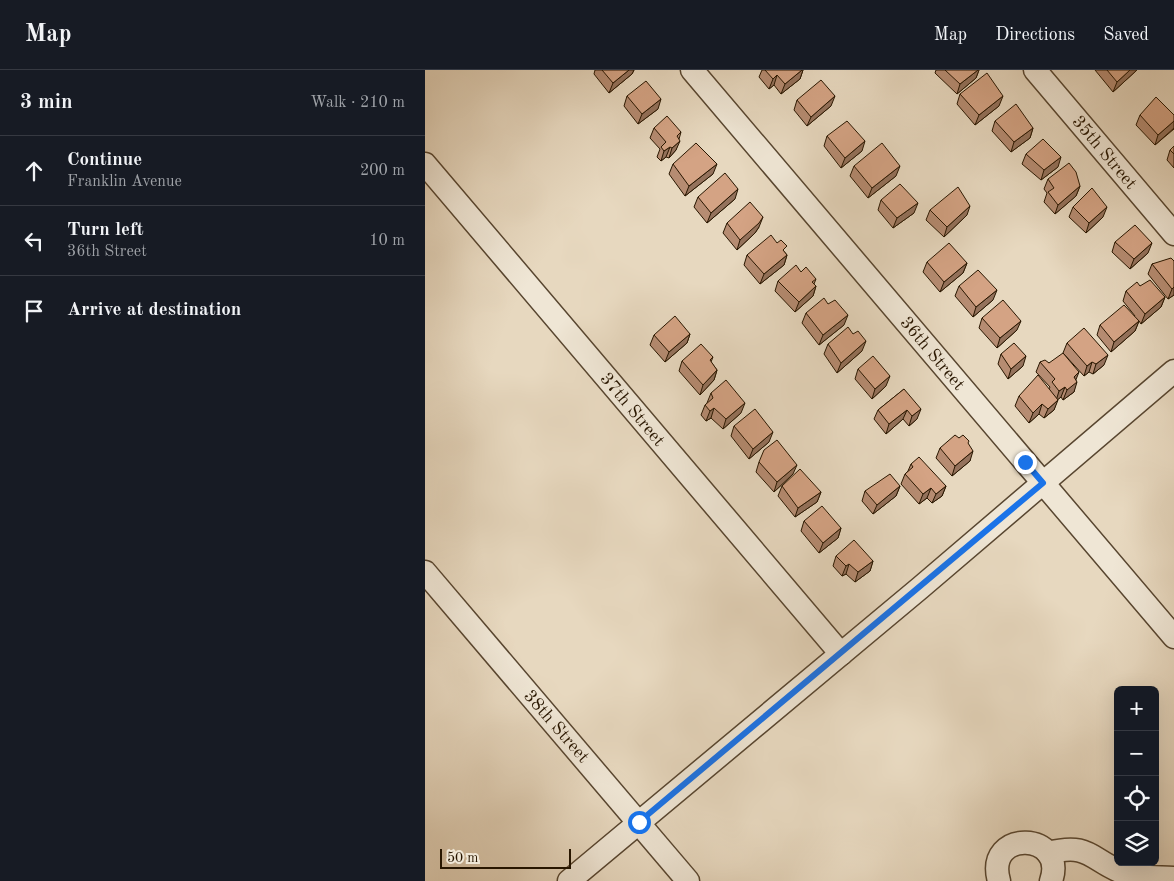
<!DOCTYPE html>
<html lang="en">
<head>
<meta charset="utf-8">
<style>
	body { margin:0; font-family:"Old Standard TT",serif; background:#242831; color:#f1f3f6 }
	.controls { position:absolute; right:15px; bottom:15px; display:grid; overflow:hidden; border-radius:8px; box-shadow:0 5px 20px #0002 }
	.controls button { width:45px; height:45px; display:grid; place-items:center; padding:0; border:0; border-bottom:1px solid #363941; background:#171b24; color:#f1f3f6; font:25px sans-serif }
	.scale { position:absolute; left:15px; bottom:12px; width:131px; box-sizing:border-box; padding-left:5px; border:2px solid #281600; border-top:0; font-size:14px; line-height:18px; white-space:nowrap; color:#281600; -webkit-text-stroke:4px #efe6d5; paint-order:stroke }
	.stop { position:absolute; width:15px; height:15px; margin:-11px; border:4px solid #1a73e8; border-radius:50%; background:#fff }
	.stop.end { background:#1a73e8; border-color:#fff; box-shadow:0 1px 5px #0008 }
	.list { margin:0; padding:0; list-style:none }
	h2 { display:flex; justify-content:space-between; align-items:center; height:65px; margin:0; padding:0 20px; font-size:21px }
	h2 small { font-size:16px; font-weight:400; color:#9ea1a6 }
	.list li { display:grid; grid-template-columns:32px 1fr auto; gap:15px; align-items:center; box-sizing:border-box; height:70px; padding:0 20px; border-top:1px solid #363941 }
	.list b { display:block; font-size:19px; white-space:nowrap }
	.list p { margin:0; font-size:16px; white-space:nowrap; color:#9ea1a6 }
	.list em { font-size:16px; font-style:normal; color:#9ea1a6 }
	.icon { flex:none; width:28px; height:28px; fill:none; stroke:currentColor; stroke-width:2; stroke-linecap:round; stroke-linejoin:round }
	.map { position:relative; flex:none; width:749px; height:811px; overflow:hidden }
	header { display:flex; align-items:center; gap:30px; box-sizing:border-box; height:70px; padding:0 25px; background:#171b24; border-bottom:1px solid #363941 }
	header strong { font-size:24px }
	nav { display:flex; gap:28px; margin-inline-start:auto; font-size:18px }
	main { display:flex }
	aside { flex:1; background:#171b24 }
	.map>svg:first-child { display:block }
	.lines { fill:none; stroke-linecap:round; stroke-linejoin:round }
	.minor-casing { stroke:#584630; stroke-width:25 }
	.minor { stroke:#efe6d5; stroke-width:22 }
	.wall { fill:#b68c72; stroke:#281600 }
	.shaded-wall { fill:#94725c; stroke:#281600 }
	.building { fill:#d4a384; stroke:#281600 }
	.route { stroke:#1a73e8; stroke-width:6 }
	.labels { text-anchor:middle; stroke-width:4.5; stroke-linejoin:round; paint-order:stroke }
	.street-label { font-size:18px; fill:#281600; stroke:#efe6d5 }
</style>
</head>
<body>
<header>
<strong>Map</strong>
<nav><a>Map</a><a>Directions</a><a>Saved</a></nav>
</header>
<main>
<aside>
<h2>3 min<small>Walk · 210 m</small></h2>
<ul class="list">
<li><svg class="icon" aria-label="ahead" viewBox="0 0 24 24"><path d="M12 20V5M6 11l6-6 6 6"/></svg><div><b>Continue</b><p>Franklin Avenue</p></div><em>200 m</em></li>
<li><svg class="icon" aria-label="left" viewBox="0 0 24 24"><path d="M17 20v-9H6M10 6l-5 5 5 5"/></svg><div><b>Turn left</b><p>36th Street</p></div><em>10 m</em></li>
<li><svg class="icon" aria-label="arrive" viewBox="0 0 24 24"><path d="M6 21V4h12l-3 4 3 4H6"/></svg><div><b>Arrive at destination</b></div></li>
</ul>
</aside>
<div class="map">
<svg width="749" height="811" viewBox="0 0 749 811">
	<rect width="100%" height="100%" fill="#e7d8bf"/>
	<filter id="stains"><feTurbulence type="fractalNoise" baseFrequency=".004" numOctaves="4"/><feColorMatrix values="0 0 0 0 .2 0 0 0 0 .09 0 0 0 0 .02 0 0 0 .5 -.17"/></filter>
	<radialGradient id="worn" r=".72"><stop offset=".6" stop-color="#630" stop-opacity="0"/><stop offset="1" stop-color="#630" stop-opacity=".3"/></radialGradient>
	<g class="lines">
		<defs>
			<g id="minor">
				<polyline points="267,0 749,567"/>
				<polyline points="610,0 749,164"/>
				<polyline points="0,94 416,584"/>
				<polyline points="0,502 263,811"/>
				<path d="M623,783C665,772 665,790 699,803C714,808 733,807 749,808"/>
				<polyline points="144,811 495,518 749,301"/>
				<path d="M574,811C559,758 643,762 626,811"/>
			</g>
		</defs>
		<use href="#minor" class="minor-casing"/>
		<use href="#minor" class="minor"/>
	</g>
	<g class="wall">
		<polygon points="170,0 209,0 207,4 184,23 169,4"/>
		<polygon points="337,0 378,0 375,9 356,24 349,15 344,19 334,7"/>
		<polygon points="511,0 554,0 551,8 532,24 510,3"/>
		<polygon points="670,0 712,0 688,22"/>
		<polygon points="535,24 574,36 550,55 532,34"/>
		<polygon points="202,26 233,39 213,54 199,36"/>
		<polygon points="372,30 406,36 382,56 369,40"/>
		<polygon points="715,45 749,59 730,75 711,55"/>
		<polygon points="570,51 608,58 605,68 586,82 567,61"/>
		<polygon points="229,58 256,62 251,80 244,88 241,87 236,91 232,87 235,79 225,68"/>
		<polygon points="402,66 437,81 416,98 399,76"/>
		<polygon points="749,76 749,98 742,90 745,80"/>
		<polygon points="601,84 633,97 616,110 597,94"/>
		<polygon points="248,94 288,104 260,126 244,104"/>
		<polygon points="429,96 471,106 443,128 425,106"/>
		<polygon points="623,109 655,116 651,126 630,144 619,132 622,123 619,119"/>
		<polygon points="273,127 310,129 282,153 269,137"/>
		<polygon points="456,130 489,143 468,158 453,140"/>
		<polygon points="648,137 678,147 661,163 644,147"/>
		<polygon points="505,140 542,145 519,167 501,150"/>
		<polygon points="302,153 334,157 330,163 312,180 298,163"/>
		<polygon points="690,172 723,183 705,199 687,182"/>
		<polygon points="352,173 362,185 359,195 335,214 319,195 322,185"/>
		<polygon points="749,191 749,225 743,229 723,204 727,194"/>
		<polygon points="502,192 542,193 538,203 515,222 498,202"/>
		<polygon points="376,202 391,209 389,214 391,216 388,226 370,242 350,221 353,211"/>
		<polygon points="534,216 568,230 548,247 530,226"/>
		<polygon points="715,216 740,227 736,237 716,254 714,251 710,261 686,282 672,265 675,255 710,246 698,231 701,221"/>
		<polygon points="381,243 419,255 394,275 377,253"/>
		<polygon points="557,248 592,260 572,278 554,258"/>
		<polygon points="265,264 262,273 240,292 225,275 229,265"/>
		<polygon points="642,273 679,295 668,304 664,302 659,306 638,283"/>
		<polygon points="403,274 437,281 412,303 399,284"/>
		<polygon points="576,284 598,296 583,309 573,294"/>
		<polygon points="288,287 286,292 292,300 289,310 275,325 254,301 257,291"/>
		<polygon points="615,292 624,293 651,310 649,322 638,330 636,327 632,330 629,340 619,348 614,344 604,353 590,336 594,326 624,319 625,317 611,302"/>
		<polygon points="433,299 461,316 447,329 430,309"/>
		<polygon points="479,319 492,349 484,356 478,349 461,364 449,349 453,340"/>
		<polygon points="286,323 316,343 298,359 286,348 281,351 276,345 280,335 282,333"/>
		<polygon points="309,356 344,372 324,389 306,366"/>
		<polygon points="534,368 543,374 545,391 527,406 511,388 515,378"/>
		<polygon points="334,392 368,404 349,422 331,402"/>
		<polygon points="486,394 521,416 517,426 507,433 502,428 494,434 476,414 480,404 483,401"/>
		<polygon points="357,416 396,422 392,432 370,447 353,426"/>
		<polygon points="475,416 471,426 448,444 437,431 440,421"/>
		<polygon points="379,451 416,458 413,468 394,483 376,461"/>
		<polygon points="411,486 448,491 445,501 430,512 421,504 417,506 408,496"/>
	</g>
	<g class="shaded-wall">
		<polygon points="204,0 209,0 207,4 184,23 188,13"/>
		<polygon points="377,0 378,0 375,9 356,24 360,14"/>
		<polygon points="553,0 554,0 551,8 532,24 535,14"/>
		<polygon points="705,0 712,0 688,22 692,12"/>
		<polygon points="352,5 349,15 344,19 348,9"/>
		<polygon points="410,26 406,36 382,56 386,47"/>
		<polygon points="578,26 574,36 550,55 554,45"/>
		<polygon points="236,29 233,39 213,54 217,44"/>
		<polygon points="749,51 749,58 730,75 733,65"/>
		<polygon points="608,58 605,68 586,82 589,72"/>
		<polygon points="255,71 251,80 244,88 247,78"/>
		<polygon points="440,71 437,81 416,98 420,88"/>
		<polygon points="245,77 241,87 236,91 239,81"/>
		<polygon points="636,87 633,97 616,110 619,100"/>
		<polygon points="292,94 288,104 260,126 264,116"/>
		<polygon points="475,96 471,106 443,128 447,118"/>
		<polygon points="655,116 651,126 630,144 633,135"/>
		<polygon points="313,119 310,129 282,153 286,143"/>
		<polygon points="493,133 489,143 468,158 472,148"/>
		<polygon points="545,136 542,145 519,167 522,157"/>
		<polygon points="682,137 678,147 661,163 664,153"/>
		<polygon points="338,147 334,157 330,163 312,180 315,170"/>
		<polygon points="727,173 723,183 705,199 709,189"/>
		<polygon points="362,185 359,195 335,214 339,204"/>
		<polygon points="542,193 538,203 515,222 519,212"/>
		<polygon points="391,216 388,226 370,242 374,232"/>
		<polygon points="749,217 749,225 743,229 747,219"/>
		<polygon points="572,220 568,230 548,247 551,237"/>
		<polygon points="740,227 736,237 716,254 720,244"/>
		<polygon points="423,245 419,255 394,275 398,265"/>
		<polygon points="596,251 592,260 572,278 575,268"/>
		<polygon points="714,251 710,261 686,282 689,272"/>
		<polygon points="265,264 262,273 240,292 244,282"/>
		<polygon points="441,271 437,281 412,303 416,293"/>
		<polygon points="683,285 679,295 668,304 671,294"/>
		<polygon points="601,286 598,296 583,309 586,299"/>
		<polygon points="667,292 664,302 659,306 662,296"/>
		<polygon points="292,300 289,310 275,325 278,315"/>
		<polygon points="654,302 650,312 652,312 649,322 638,330 642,320 649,307"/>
		<polygon points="465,306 461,316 447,329 450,319"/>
		<polygon points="640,317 636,327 631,331 634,321"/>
		<polygon points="633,330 629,340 619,348 623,339"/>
		<polygon points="320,333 316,343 298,359 301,349"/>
		<polygon points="617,334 614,344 604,353 608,343"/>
		<polygon points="289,338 286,348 281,351 285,341"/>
		<polygon points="496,339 492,349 484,356 487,346"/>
		<polygon points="482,340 478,349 461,364 464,354"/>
		<polygon points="348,362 344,372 324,389 328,379"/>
		<polygon points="548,381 545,391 527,406 530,396"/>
		<polygon points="372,395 368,404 349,422 352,412"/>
		<polygon points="475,416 471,426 448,444 452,435"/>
		<polygon points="521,416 517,426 507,433 511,424"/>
		<polygon points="506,418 502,428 494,434 498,424"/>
		<polygon points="396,422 392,432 370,447 373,438"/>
		<polygon points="416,458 413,468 394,483 398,473"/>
		<polygon points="448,491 445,501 430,512 433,502"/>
		<polygon points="424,494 421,504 417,506 421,496"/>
	</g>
	<g class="building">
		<polygon points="177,0 204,0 188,13"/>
		<polygon points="340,0 377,0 360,14 352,5 348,9"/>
		<polygon points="520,0 553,0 535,14"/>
		<polygon points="682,0 705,0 692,12"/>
		<polygon points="562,3 578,26 554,45 535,24"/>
		<polygon points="396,10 410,26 386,47 372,30"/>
		<polygon points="221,11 236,29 217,44 202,26"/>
		<polygon points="731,27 749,45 749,51 733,65 715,45"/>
		<polygon points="591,34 608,58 589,72 570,51"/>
		<polygon points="242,46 256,62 252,66 255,71 247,78 245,77 239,81 236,77 241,72 229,58"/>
		<polygon points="422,51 440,71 420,88 402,66"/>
		<polygon points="618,69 636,87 619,100 601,84"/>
		<polygon points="271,73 292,94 264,116 248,94"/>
		<polygon points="457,73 475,96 447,118 429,96"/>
		<polygon points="749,76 749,84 745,80"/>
		<polygon points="644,93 651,102 655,116 633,135 623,122 629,118 623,109"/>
		<polygon points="300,103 313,119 286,143 273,127"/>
		<polygon points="475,114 493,133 472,148 456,130"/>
		<polygon points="533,117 545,136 522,157 505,140"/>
		<polygon points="667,118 682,137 664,153 648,137"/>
		<polygon points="325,132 338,147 334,153 315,170 302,153"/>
		<polygon points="710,155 727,173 709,189 690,172"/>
		<polygon points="346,165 352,173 356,170 362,176 358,180 362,185 339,204 322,185"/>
		<polygon points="524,173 542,193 519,212 502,192"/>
		<polygon points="746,188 749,191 749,217 747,219 727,194"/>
		<polygon points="371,195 376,202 381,197 391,209 387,212 391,216 374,232 353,211"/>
		<polygon points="553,200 572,220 551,237 534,216"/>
		<polygon points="725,210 740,227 720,244 701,221 712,212 715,216"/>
		<polygon points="399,228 403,234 410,230 423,245 398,265 381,243"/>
		<polygon points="578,230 596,251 575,268 557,248"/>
		<polygon points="699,235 714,251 689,272 675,255"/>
		<polygon points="250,246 265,264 244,282 229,265"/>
		<polygon points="423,257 428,264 433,261 441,271 416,293 403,274"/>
		<polygon points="659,258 683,285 671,294 667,292 662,296 642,273"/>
		<polygon points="589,273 601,286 586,299 576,284"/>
		<polygon points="276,274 288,287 285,290 292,300 278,315 257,291"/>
		<polygon points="638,283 654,302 649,307 652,312 642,320 640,317 634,321 627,312 630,309 615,292 620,290 624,293"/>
		<polygon points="448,286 465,306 450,319 433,299"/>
		<polygon points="613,305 633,330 623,339 617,334 608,343 594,326"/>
		<polygon points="301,310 320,333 301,349 289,338 285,341 280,335 288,328 286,323"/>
		<polygon points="479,319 496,339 487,346 482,340 464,354 453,340"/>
		<polygon points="330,339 348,362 328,379 309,356"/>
		<polygon points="530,365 534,368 538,365 544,371 543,373 548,381 530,396 515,378"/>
		<polygon points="352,370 372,395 352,412 334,392 339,380"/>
		<polygon points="494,387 521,416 511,424 506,418 498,424 480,404 488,397 486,394"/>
		<polygon points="375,399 396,422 373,438 357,416"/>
		<polygon points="465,404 475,416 452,435 440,421"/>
		<polygon points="397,436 416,458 398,473 379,451"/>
		<polygon points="429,470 448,491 433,502 424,494 421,496 411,486"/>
	</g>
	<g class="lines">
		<polyline class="route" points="214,752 618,413 600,392"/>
	</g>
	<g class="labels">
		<g class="street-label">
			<text transform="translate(680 82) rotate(50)" y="6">35th Street</text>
			<text transform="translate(508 283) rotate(50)" y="6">36th Street</text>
			<text transform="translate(208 339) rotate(50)" y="6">37th Street</text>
			<text transform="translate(132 656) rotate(49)" y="6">38th Street</text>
		</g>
	</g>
	<rect width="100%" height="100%" filter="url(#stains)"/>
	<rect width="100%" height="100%" fill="url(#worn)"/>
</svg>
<div class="controls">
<button>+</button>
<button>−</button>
<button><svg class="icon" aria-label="locate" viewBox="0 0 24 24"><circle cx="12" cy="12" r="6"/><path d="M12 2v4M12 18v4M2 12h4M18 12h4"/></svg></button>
<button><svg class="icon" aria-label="layers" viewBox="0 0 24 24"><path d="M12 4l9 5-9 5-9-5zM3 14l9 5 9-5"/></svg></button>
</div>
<div class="scale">50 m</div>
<div class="stop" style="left:214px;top:752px"></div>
<div class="stop end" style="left:600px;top:392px"></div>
</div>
</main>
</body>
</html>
